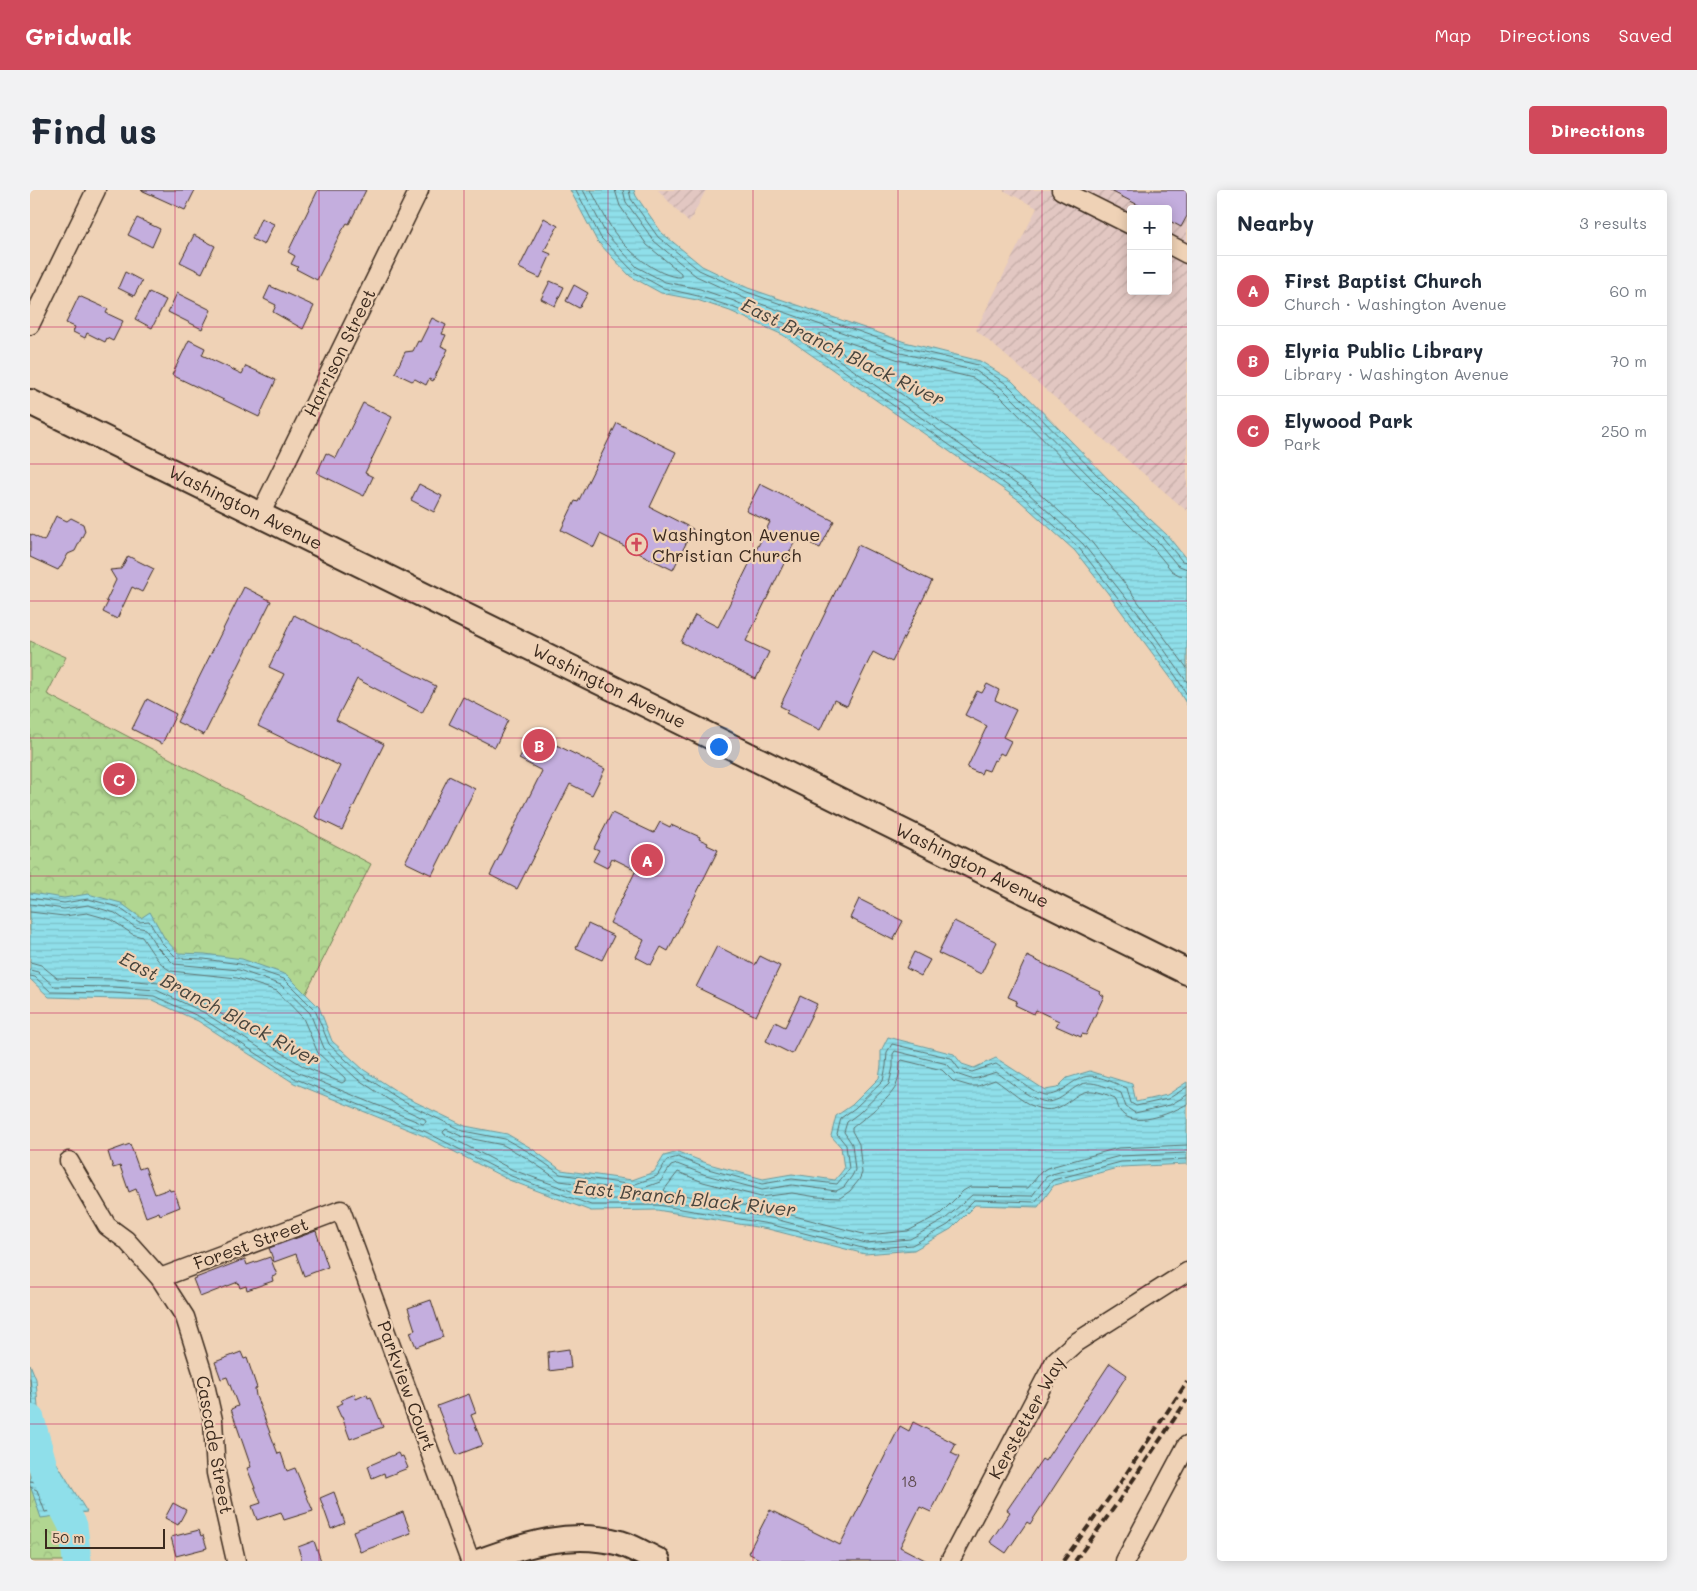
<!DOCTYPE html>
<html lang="en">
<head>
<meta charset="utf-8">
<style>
	body { margin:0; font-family:Mali,sans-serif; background:#f2f2f3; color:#1f2937 }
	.controls { position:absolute; right:15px; top:15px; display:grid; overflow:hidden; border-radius:5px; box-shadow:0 2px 12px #0003 }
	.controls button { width:45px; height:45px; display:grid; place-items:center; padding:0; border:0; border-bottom:1px solid #e0e1e3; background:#fff; color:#1f2937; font:25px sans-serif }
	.scale { position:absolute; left:15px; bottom:12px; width:120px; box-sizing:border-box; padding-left:5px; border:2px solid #3b2a1e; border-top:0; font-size:14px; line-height:18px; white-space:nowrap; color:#3b2a1e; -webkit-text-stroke:4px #efd2b6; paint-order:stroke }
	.you { position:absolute; left:688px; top:556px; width:18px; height:18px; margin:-12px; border:4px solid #fff; border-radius:50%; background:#1a73e8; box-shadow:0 0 0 8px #1a73e833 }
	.badge { display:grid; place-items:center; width:32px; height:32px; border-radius:50%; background:#d1495b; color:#fff; font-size:16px; font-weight:700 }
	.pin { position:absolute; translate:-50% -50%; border:2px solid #fff; box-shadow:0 1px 5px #0006 }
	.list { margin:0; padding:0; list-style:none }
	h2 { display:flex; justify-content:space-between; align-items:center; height:65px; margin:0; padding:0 20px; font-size:21px }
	h2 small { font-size:16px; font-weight:400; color:#747a83 }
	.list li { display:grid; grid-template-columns:32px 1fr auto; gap:15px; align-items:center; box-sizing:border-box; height:70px; padding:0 20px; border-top:1px solid #e0e1e3 }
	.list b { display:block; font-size:19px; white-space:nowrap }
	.list p { margin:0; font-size:16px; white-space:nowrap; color:#747a83 }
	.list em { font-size:16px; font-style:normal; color:#747a83 }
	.map { position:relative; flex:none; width:1157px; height:1371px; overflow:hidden; border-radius:5px }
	header { display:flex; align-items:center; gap:30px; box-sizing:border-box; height:70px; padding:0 25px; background:#d1495b; color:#fff }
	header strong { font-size:24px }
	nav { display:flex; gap:28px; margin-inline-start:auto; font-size:18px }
	.intro { display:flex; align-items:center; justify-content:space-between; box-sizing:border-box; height:120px; padding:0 30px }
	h1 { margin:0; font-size:35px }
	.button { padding:12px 22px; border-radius:5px; background:#d1495b; color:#fff; font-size:18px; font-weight:700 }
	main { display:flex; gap:30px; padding:0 30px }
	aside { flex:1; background:#fff; border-radius:5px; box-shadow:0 2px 12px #0003 }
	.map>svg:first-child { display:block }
	.industrial { fill:url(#industrial-furrows); fill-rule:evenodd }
	.park { fill:url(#park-crowns); stroke:#768058 }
	.water { fill:url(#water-rules); stroke:#6d9798 }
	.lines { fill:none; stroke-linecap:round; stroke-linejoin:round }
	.shore { stroke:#5d7270; stroke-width:1 }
	.river { stroke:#8fdfea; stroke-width:29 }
	.building { fill:#c4aede; stroke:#3b2a1e }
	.street-casing { stroke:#3b2a1e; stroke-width:21 }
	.secondary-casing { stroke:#3b2a1e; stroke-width:28 }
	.street { stroke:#efd2b6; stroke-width:18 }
	.secondary { stroke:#efd2b6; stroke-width:24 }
	.rail { stroke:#3b2a1e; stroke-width:4; stroke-dasharray:8 4; stroke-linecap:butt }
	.grid { fill:none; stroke:#c2185b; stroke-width:1; stroke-opacity:0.55 }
	.labels { text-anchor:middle; stroke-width:4.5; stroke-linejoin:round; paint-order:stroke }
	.number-label { font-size:15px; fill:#5d4b4e }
	.street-label { font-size:18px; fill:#3b2a1e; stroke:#efd2b6 }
	.poi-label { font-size:18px; fill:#3b2a1e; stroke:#efd2b6; text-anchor:start }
	.water-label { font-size:19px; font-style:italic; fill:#48453d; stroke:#efd2b6 }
</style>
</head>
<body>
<header>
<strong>Gridwalk</strong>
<nav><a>Map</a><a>Directions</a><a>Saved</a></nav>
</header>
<div class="intro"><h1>Find us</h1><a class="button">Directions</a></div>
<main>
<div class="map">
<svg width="1157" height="1371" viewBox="0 0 1157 1371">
	<defs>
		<pattern id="industrial-furrows" width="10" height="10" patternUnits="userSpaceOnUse" patternTransform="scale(1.25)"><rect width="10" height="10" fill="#e2c7c2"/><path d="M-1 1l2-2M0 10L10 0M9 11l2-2" fill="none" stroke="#c3aba6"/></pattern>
		<pattern id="park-crowns" width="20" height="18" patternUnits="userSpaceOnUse" patternTransform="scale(1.25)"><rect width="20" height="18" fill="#b1d691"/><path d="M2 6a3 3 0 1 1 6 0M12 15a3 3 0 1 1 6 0" fill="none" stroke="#99b87d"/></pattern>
		<pattern id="water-rules" width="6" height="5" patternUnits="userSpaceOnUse" patternTransform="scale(1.25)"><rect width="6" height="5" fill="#8fdfea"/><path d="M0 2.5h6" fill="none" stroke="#7cc0c8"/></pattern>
	</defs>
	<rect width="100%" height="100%" fill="#efd2b6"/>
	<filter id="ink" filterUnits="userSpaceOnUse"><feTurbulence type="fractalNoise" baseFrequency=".02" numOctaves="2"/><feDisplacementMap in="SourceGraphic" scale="10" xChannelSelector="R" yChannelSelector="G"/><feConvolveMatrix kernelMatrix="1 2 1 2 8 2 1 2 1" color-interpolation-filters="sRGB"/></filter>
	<g filter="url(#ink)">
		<g class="industrial">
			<polygon points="628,0 676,0 659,33"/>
			<path d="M973,0H1157V321L946,140L1007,18ZM1101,19H1138V101H1101Z"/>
		</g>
		<g class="park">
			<polygon points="0,451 36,467 17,504 341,674 253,849 0,741"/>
			<polygon points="0,1229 14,1280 43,1336 47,1371 0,1371"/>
		</g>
		<g class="water">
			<polygon points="540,0 604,0 606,6 632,43 672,76 718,98 875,152 950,171 982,191 1088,299 1137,345 1157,370 1157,515 1143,491 1077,402 1045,361 989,310 753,145 700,121 667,110 631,103 600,86 567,51"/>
			<polygon points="0,703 34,708 58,704 91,713 111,728 120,722 135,749 148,763 175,764 212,769 257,785 289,817 302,851 334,880 377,908 435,936 477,944 501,958 531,980 602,990 624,982 634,966 648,962 679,974 733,989 762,984 805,990 814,979 811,957 801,946 806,926 822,915 849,888 851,876 851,861 858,847 924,864 932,874 944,878 966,868 1015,900 1027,898 1037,888 1060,881 1102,894 1106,912 1137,905 1157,892 1157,974 1091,977 1024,995 1008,1017 945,1015 921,1039 884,1060 835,1064 738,1039 627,1020 561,1021 479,990 394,946 264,893 168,831 122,810 19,807 0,789"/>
			<polygon points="0,1174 6,1189 10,1246 57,1322 11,1328 0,1295"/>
		</g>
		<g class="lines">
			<g class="shore">
				<polyline points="546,0 571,48 604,82 633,98 668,106 702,117 756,140 992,306 1049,358 1106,431 1147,488 1157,505"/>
				<polyline points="553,0 576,44 607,77 635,92 670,99 704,111 759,135 996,301 1053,354 1111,427 1157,492"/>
				<path d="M561,0C568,13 574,26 582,39C594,58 628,88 651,87V83L617,55L590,16L585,0"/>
				<polyline points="593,0 596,12 624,51 666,86 714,108 871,163 946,181 974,200 1080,307 1129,353 1147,375 1157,379"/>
				<polyline points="599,0 601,9 628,47 669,80 717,102 873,157 948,175 978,195 1084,302 1133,348 1152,371 1157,372"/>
				<polyline points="1157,386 1149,385 1142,381 1123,358 1075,312 969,205 943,188 869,170 792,143 789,144 790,147 1002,296 1059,349 1092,390 1157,478"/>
				<path d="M0,708L34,713L58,709L88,717L109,732L119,731L131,752L147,768L174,769L210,774L254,789L285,820L299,854L331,884L374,912L433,941L475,949L499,962L530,984L603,995L627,986L637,970L648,967L678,979L732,994L762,989L807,994L819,979L816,955L807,944L811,928L825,918L853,891L856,876L857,862L862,854L921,868L929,879L942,882L966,874C977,881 1004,904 1015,905C1031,907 1042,887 1060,886C1070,886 1087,894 1097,898L1101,913L1106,916L1138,909L1157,897"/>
				<polyline points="0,714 34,719 58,715 85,723 105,737 116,739 126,756 144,774 209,780 251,795 280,823 294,858 326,888 371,918 395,929 396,932 393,934 269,883 173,822 126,800 84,797 24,796 8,782 0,780"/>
				<path d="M0,722L34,726L57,723L82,730L102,744L112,747C120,759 128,774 141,781L207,788L247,801L273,828L288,863L315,888V891L312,893L273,876L177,815L129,793L84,789L27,788L11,775L0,772"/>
				<polyline points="0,786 5,787 21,802 83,803 124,806 170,827 266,889 396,942 481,986 561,1015 628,1015 739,1034 836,1059 882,1055 918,1035 944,1010 1005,1012 1023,990 1091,972 1157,969"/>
				<path d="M1157,905L1140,915L1105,923L1096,917L1091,903C1082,899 1071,894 1061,893C1042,891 1032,917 1012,911C995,906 980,891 966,882L948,888L941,889L926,884L917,874L865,861L863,864V877L859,894L829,923L817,932L814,942L822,954L825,980L822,986L814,997L806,1001L762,995L732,1000L676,985L647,974L641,976L630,992L605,1001L530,991L495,967L473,955L433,947L416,939L413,942L414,944L483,980L563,1009H629L741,1028L836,1053L880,1049L914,1030L942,1005L1002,1006L1016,987L1022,984L1090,966L1157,963"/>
				<path d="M1157,914C1144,922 1108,937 1094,925C1088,921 1088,914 1085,908C1078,905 1066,900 1058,901C1041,904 1034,923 1012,919C995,916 979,899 965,890L948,896H940L923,891L912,880L872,870L870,872C870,880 869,889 866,896C860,909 834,928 822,938V941L829,954L832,983L829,990L820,1001L810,1008L787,1007L762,1003L731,1007L673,992L648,982L634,1000L636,1002L742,1020L837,1045L878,1041L910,1024L933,1001L940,997L998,998L1011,982L1017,978L1088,958L1157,955"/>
				<polyline points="0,1188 6,1247 47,1317 15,1322 7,1300 0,1297"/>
				<path d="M0,1250L36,1310V1312L19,1315C14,1305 14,1292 0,1291"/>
			</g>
			<polyline class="river" points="0,1229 14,1280 43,1336 47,1371"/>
		</g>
		<g class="building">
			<polygon points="111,0 165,0 155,20"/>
			<polygon points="288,0 336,0 319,34 317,33 310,44 287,90 266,79 268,77 261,74 265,66 258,62"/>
			<polygon points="1079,0 1157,0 1157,26 1151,37 1138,30 1138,19 1116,19"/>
			<polygon points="107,28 130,39 122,57 98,45"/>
			<polygon points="231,28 244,34 234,55 222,49"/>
			<polygon points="514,28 528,36 514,61 521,64 510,88 489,78"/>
			<polygon points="164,45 185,56 172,83 150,72"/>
			<polygon points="95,82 112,91 104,106 88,98"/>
			<polygon points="520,91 534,97 525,116 511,109"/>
			<polygon points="544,95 558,103 549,118 536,111"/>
			<polygon points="240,96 284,116 273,139 243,122 246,115 234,109"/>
			<polygon points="119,102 136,110 122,138 105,129"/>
			<polygon points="147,103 181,120 172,139 138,122"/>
			<polygon points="49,106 78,119 76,123 93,131 83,151 77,148 75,152 57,143 55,148 43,142 45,137 36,133"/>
			<polygon points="402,128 416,135 412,144 416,145 411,156 418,159 403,191 399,189 396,195 385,189 382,191 365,183 375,162 383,161 388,151 390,152"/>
			<polygon points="159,150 175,158 172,165 212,184 216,176 246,190 229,227 142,185"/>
			<polygon points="333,213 362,227 335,283 343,287 334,306 287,283 296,263 306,268"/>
			<polygon points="587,233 646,262 620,317 663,339 643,380 570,344 564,357 531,340 545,311 548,312"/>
			<polygon points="389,294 412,306 404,322 381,310"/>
			<polygon points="730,294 804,331 790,358 767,347 716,451 739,462 726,489 651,452 665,425 688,437 740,332 716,321"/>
			<polygon points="26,326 37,331 41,328 53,334 55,341 45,361 38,364 31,377 30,377 28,380 0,367 0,344 14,351"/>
			<polygon points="828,355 902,391 862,472 843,462 817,516 804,510 790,540 756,523 758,520 750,516"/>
			<polygon points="98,366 124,379 112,402 102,397 87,429 73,422 78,412 76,411 86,390 80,380 91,379"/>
			<polygon points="214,397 241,411 174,545 147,532"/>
			<polygon points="264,425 406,496 392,523 327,489 306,530 354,554 312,640 285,627 310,576 228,536 254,484 239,477"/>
			<polygon points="957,494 969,500 965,510 986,520 973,547 981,551 974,565 970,563 966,571 964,570 959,581 953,579 951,584 937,578 957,536 935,525 947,501 952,503"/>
			<polygon points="433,507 478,530 465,557 419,534"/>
			<polygon points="117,509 146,524 132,554 102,539"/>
			<polygon points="502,543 575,579 562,605 540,594 487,699 460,685 512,581 489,569"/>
			<polygon points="419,586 445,599 402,685 375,672"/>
			<polygon points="582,623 624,643 630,632 640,637 641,635 650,639 650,638 670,647 669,649 678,653 677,655 688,660 638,761 631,757 621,775 606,767 614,750 580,733 606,680 582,668 577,678 563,671 569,660 564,658"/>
			<polygon points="829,709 873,731 863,750 820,728"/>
			<polygon points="924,731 967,752 951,784 908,763"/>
			<polygon points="558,734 584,746 572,770 546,758"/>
			<polygon points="687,756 725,775 730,766 750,776 726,826 666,797"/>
			<polygon points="884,762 900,770 891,786 876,778"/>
			<polygon points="997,766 1070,801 1069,803 1074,806 1056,845 1052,844 1051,847 1026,836 1029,831 1006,820 1004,824 985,815 987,811 978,807"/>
			<polygon points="770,806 787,814 762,864 736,851 745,832 755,837"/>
			<polygon points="100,954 109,979 115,977 125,1004 139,999 140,1001 144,1000 150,1017 130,1025 129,1022 116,1027 106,999 99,1002 90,976 83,978 78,962"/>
			<polygon points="286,1041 298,1077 274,1086 266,1064 244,1072 239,1058"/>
			<polygon points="240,1067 247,1085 242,1087 243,1091 217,1100 216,1096 210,1098 208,1092 170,1107 163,1089 215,1069 217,1075"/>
			<polygon points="401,1110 413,1147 386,1157 380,1142 385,1140 378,1118"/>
			<polygon points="539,1159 541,1178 519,1181 518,1162"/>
			<polygon points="211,1162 214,1169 217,1168 227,1198 225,1199 226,1206 248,1264 251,1263 257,1281 265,1278 283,1321 254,1330 251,1322 227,1330 222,1316 231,1313 217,1278 221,1277 201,1219 208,1216 197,1187 191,1189 185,1172"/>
			<polygon points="1080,1173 1097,1185 1000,1334 997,1332 976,1363 960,1352 980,1322 977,1320 1012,1269 1015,1271"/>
			<polygon points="325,1204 326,1209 337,1204 338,1208 341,1207 353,1237 320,1249 312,1227 311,1227 306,1216 313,1213 311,1210"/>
			<polygon points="439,1204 446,1223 441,1225 453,1255 427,1265 407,1216"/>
			<polygon points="883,1232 926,1254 921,1263 929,1267 901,1322 890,1317 870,1357 897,1371 733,1371 718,1363 740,1320 810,1355 870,1236 879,1241"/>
			<polygon points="368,1263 370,1267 373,1266 378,1278 355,1287 354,1283 342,1288 338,1276"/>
			<polygon points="304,1302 315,1333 301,1339 290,1308"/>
			<polygon points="143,1313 156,1320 148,1335 135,1328"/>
			<polygon points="373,1322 381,1343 330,1362 323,1341"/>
			<polygon points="169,1340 171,1346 173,1345 177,1358 146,1366 141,1347"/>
			<polygon points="284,1351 291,1371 272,1371 268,1357"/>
		</g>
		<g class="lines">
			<defs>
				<g id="street">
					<polyline points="1031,0 1101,35"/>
					<polyline points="1138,54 1157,64"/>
					<polyline points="0,135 66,0"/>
					<polyline points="230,325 389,0"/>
					<polyline points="39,971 77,1036 96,1050 130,1088 155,1127 172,1181 183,1230 186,1283 206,1371"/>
					<polyline points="130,1088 311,1020 440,1371"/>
					<polyline points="920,1371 1025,1171 1045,1153 1157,1082"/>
					<polyline points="1095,1371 1157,1255"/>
				</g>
				<g id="secondary">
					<path id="s1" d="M0,212L619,516L1157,782"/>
					<path d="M451,1371C497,1354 541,1340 590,1353C603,1357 616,1365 628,1371"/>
				</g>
			</defs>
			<use href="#street" class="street-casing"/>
			<use href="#secondary" class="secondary-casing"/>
			<use href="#street" class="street"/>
			<use href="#secondary" class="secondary"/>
			<g class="rail">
				<polyline points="1033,1371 1090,1293 1157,1192"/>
				<polyline points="1045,1371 1086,1315 1157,1210"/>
			</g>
		</g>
	</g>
	<path class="grid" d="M145,0V1371M289,0V1371M434,0V1371M578,0V1371M723,0V1371M868,0V1371M1012,0V1371M0,137H1157M0,274H1157M0,411H1157M0,548H1157M0,686H1157M0,823H1157M0,960H1157M0,1097H1157M0,1234H1157"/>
	<defs>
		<symbol id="church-ring" viewBox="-11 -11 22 22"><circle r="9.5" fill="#efd2b6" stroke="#d1495b" stroke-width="1.5"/><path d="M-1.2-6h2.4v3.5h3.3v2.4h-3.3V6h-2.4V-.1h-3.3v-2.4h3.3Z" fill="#d1495b"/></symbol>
	</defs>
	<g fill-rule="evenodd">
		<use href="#church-ring" x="594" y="342" width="25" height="25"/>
	</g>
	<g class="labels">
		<g class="number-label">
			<text x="879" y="1297">18</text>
		</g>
		<g class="street-label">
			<text transform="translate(310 163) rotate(-64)" y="6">Harrison Street</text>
			<text dy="6" stroke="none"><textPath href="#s1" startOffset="240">Washington Avenue</textPath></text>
			<text dy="6" stroke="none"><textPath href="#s1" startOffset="645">Washington Avenue</textPath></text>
			<text dy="6" stroke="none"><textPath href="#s1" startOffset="1050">Washington Avenue</textPath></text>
			<text transform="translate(221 1054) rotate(-20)" y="6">Forest Street</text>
			<text transform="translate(376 1196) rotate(70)" y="6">Parkview Court</text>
			<text transform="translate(997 1228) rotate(-61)" y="6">Kerstetter Way</text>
			<text transform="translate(184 1255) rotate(80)" y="6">Cascade Street</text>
		</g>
		<g class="poi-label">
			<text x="622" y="351">Washington Avenue<tspan x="622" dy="21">Christian Church</tspan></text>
		</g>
		<g class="water-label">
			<text transform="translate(813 162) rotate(26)" y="7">East Branch Black River</text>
			<text transform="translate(190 819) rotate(28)" y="7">East Branch Black River</text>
			<text transform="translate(655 1008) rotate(6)" y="7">East Branch Black River</text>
		</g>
	</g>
</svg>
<div class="controls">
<button>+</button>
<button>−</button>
</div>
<div class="scale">50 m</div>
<div class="you"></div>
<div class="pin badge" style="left:617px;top:670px">A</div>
<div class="pin badge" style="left:509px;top:555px">B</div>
<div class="pin badge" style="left:89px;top:589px">C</div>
</div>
<aside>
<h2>Nearby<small>3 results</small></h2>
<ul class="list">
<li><span class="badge">A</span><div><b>First Baptist Church</b><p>Church · Washington Avenue</p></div><em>60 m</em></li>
<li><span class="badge">B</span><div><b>Elyria Public Library</b><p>Library · Washington Avenue</p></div><em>70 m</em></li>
<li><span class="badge">C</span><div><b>Elywood Park</b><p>Park</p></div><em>250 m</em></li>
</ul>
</aside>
</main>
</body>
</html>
